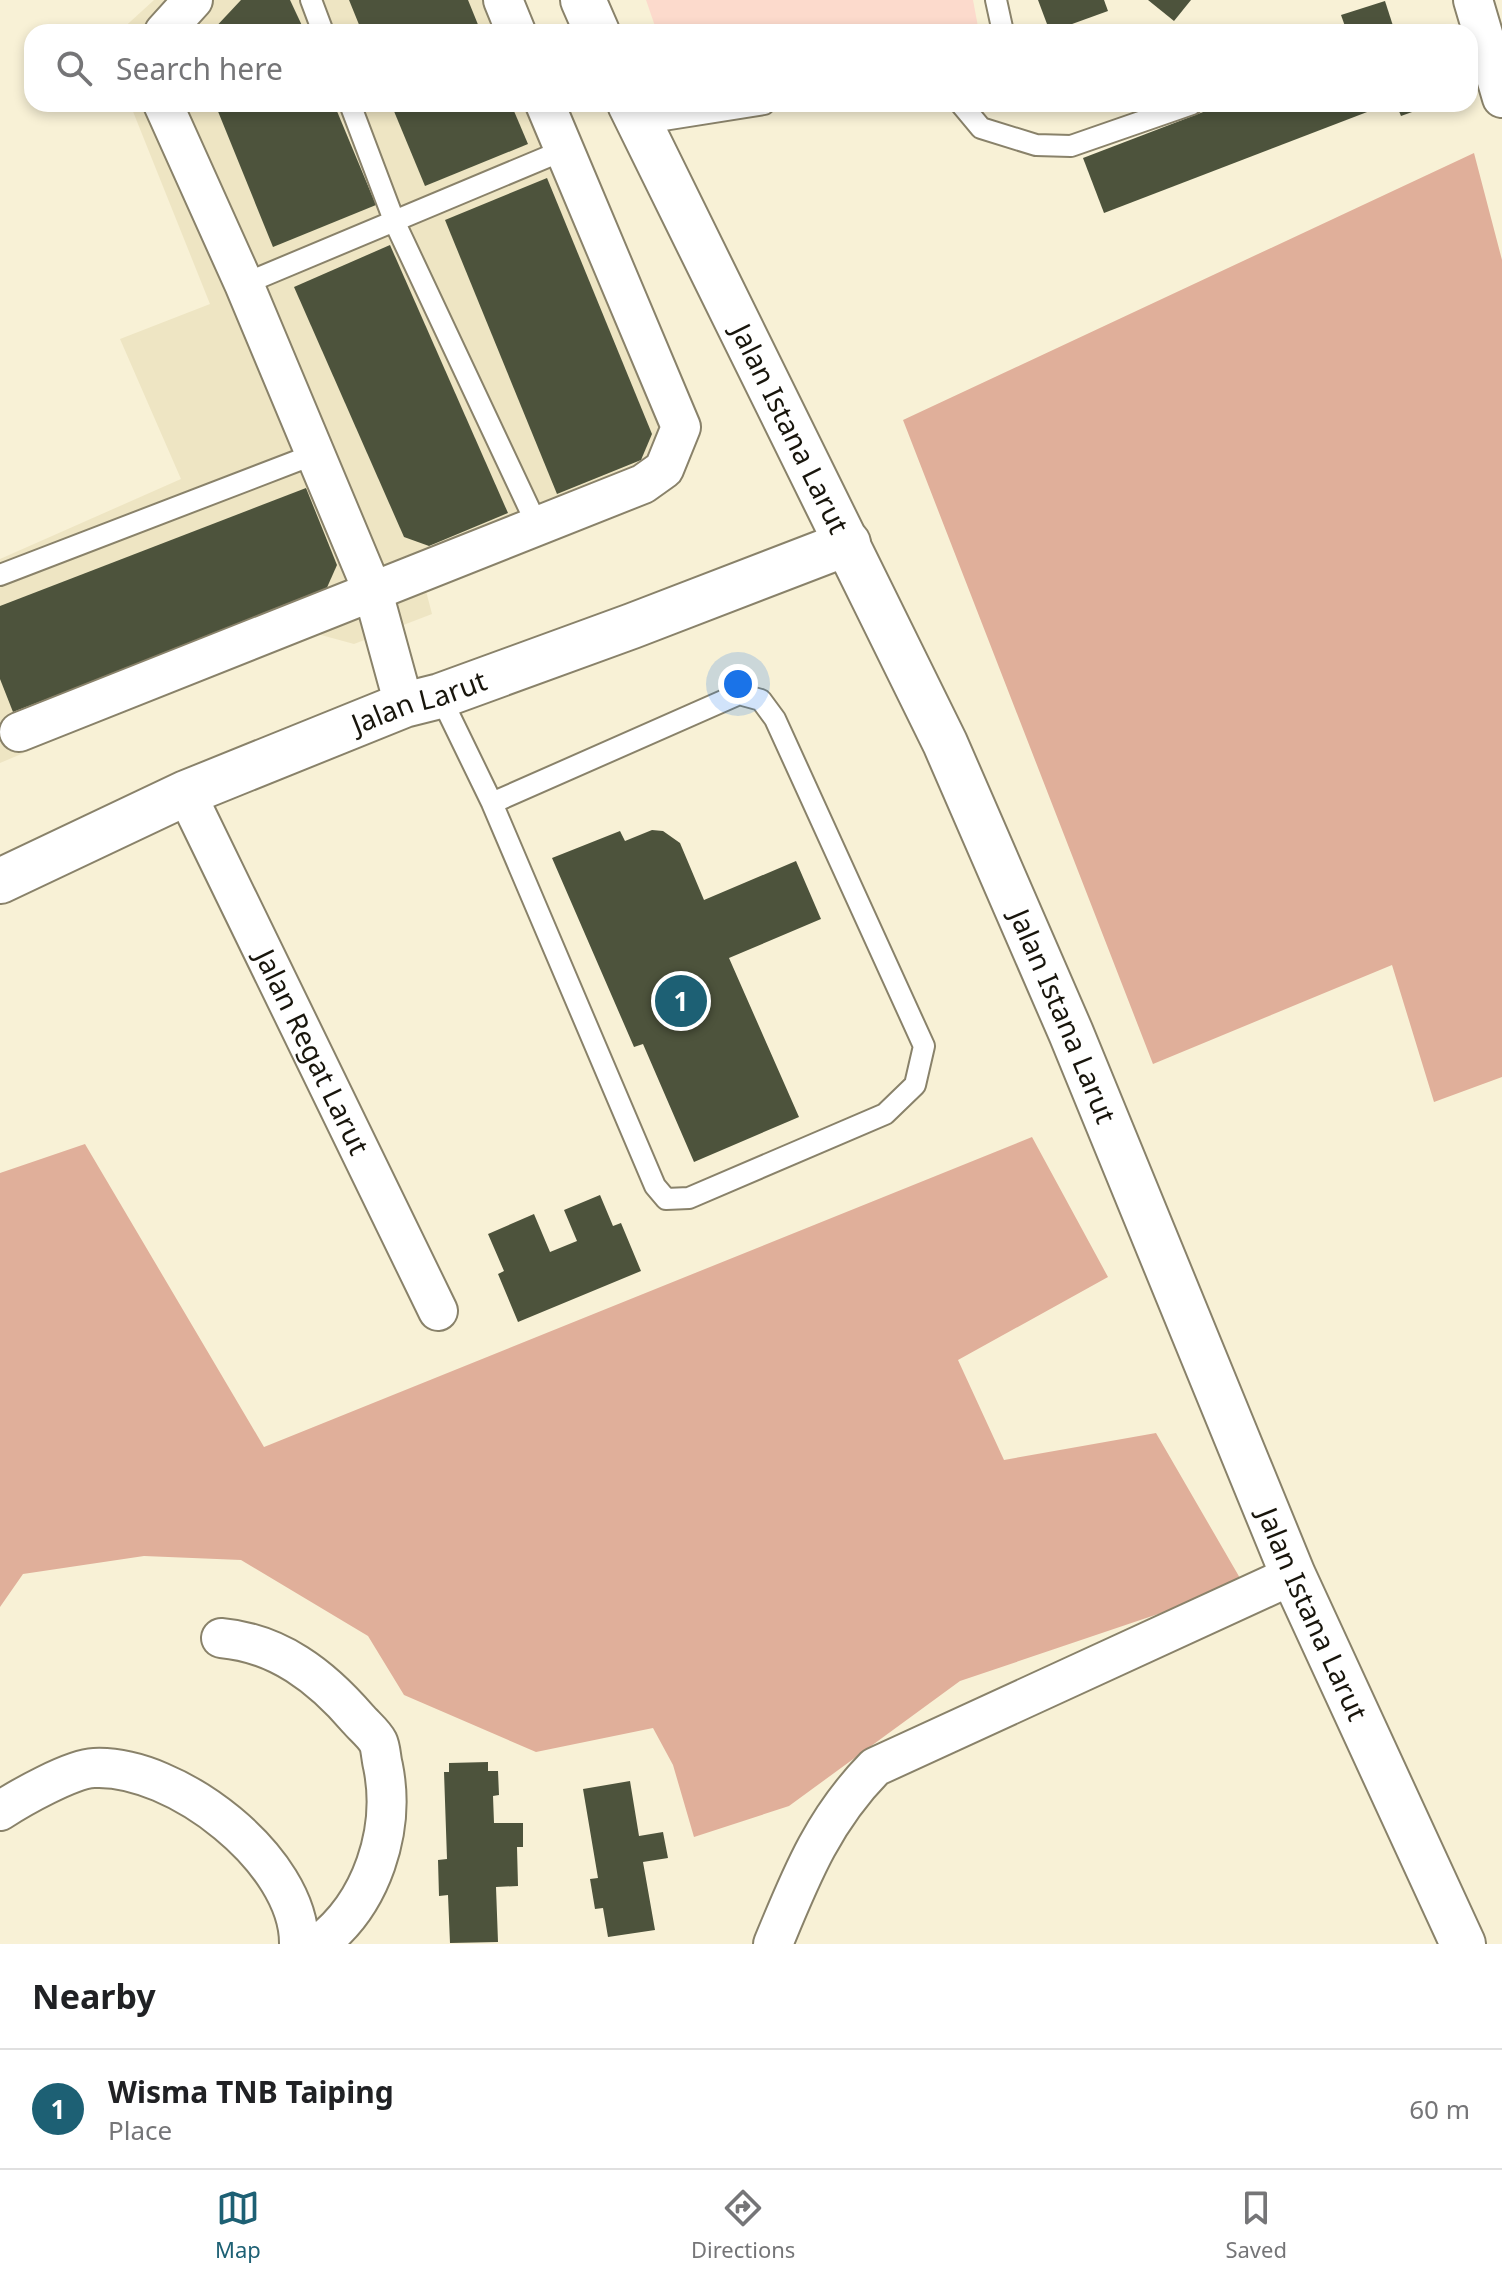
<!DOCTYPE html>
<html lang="en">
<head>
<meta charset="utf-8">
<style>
	body { margin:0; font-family:"Noto Sans",sans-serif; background:#f6f6f6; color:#202124 }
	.you { position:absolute; left:738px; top:684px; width:28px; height:28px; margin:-20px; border:6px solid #fff; border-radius:50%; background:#1a73e8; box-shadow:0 0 0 12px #1a73e833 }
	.badge { display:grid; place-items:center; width:52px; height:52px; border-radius:50%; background:#1d6074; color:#fff; font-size:26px; font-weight:700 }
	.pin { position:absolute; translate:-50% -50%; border:4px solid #fff; box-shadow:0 2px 8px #0006 }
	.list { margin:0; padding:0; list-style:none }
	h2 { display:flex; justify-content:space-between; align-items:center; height:104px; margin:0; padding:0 32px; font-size:34px }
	h2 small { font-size:26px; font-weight:400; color:#757577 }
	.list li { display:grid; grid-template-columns:52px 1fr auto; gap:24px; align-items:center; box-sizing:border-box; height:120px; padding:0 32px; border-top:2px solid #e0e0e0 }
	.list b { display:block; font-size:30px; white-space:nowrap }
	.list p { margin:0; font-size:26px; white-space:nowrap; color:#757577 }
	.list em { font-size:26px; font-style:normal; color:#757577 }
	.icon { flex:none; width:44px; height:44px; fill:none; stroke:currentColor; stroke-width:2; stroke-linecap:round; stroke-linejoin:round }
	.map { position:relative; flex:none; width:1502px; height:1944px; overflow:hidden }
	.search { position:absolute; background:#fff; box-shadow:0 4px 12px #0003; left:24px; right:24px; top:24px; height:88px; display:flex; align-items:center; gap:20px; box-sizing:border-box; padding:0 28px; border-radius:24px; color:#757577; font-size:30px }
	.sheet { height:224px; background:#fff }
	nav { display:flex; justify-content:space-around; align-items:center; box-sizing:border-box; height:112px; border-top:2px solid #e0e0e0; background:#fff; font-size:22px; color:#757577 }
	nav a { display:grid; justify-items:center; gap:4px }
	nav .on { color:#1d6074 }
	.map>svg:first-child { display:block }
	.built { fill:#eee5c3 }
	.green { fill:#fcdacc }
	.forest { fill:#e0af9a }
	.building { fill:#4d533c }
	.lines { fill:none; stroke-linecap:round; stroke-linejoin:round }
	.lane-casing { stroke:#89826a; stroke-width:24 }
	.street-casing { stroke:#89826a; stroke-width:42 }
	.secondary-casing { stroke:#89826a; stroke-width:48 }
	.lane { stroke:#fff; stroke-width:20 }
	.street { stroke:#fff; stroke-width:38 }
	.secondary { stroke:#fff; stroke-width:44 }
	.labels { text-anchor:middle; stroke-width:8; stroke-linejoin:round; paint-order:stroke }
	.street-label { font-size:28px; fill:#18150c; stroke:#fefefe }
</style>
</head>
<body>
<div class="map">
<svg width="1502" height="1944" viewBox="0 0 1502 1944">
	<rect width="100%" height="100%" fill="#f8f1d6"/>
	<g class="built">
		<polygon points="154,0 511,0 524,32 119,32"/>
		<polygon points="130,104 553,104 692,431 653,498 426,591 432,614 354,644 310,632 0,763 0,559 181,479 120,339 210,304"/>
	</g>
	<polygon class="green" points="646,0 973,0 979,32 657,32"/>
	<g class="forest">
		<polygon points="1474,153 1502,260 1502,1077 1434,1102 1392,965 1153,1064 903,420"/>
		<polygon points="1032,1137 1108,1277 958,1360 1004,1460 1156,1433 1244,1585 960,1681 789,1806 694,1837 673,1765 653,1728 536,1752 404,1695 368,1636 241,1560 144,1556 23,1574 0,1607 0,1173 85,1144 264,1447"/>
	</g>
	<g class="building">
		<polygon points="241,0 290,0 305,32 211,32"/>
		<polygon points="349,0 468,0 481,32 362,32"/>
		<polygon points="1038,0 1104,0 1108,11 1050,32"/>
		<polygon points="1148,0 1191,0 1174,21"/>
		<polygon points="1385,1 1395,32 1347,32 1341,15"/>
		<polygon points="215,104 334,104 376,205 273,247"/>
		<polygon points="391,104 511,104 528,144 425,186"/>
		<polygon points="1224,104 1388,104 1104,213 1083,158"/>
		<polygon points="1396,104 1425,104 1426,107 1401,116"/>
		<polygon points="547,178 652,434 641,460 557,494 445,220"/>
		<polygon points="390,245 508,513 429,546 404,537 294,287"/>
		<polygon points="306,488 337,565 325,592 13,712 0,679 0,606"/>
		<polygon points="652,830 663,831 680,843 704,900 796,861 821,919 729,958 799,1117 694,1162 643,1044 634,1047 552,858 620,831 625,841"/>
		<polygon points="600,1195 613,1226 621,1223 641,1271 518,1322 498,1274 504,1271 488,1234 534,1214 550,1252 577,1241 564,1210"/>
		<polygon points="488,1762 488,1771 498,1771 499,1795 493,1796 494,1823 523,1823 523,1847 517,1847 518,1886 496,1887 498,1942 450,1943 448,1895 439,1896 438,1860 447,1859 444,1772 449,1772 449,1763"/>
		<polygon points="630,1781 639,1836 663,1832 668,1858 643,1862 655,1930 608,1937 603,1908 595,1909 590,1879 598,1878 583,1789"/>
	</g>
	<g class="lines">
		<defs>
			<g id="lane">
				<polyline points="311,0 323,32"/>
				<polyline points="996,0 1003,32"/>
				<polyline points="350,104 395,223 538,527"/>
				<polyline points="961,104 981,128 1036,145 1071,146 1192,104"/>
				<polyline points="638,124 764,104"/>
				<polyline points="244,284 564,150"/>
				<polyline points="0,575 315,454"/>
				<polyline points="440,696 492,803 655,1186 666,1199 689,1198 885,1114 915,1085 924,1046 775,719 761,700 739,694 492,803"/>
			</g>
			<g id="street">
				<polyline points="503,0 516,32"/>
				<polyline points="1473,0 1502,98"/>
				<polyline points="164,32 193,0"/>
				<polyline points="163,104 244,284 373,592 404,705"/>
				<polyline points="19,732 643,484 664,469 681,427 545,104"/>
				<path id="s1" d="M186,793L438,1311"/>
				<path d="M221,1638C278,1643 321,1676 358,1719C364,1726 374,1734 378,1742C381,1748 381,1759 383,1766C396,1830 372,1904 319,1944"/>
				<path d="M0,1811C20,1798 71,1769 94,1768C175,1764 300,1860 299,1944"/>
				<path d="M773,1944C801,1876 823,1820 875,1767L1293,1575"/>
			</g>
			<g id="secondary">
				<polyline points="583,0 597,32"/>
				<path id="s2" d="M630,104L945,743L1071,1033L1293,1575L1463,1944"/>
				<path id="s3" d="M0,881L186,793L404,705L440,696L632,626L848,543"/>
			</g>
		</defs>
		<use href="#lane" class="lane-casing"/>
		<use href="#street" class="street-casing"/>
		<use href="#secondary" class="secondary-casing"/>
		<use href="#lane" class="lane"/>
		<use href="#street" class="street"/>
		<use href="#secondary" class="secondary"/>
	</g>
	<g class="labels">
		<g class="street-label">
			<text dy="10" stroke="none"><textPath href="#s2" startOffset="362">Jalan Istana Larut</textPath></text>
			<text dy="10" stroke="none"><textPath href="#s3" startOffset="456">Jalan Larut</textPath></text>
			<text dy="10" stroke="none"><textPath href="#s2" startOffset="1010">Jalan Istana Larut</textPath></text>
			<text dy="10" stroke="none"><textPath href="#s1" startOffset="288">Jalan Regat Larut</textPath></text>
			<text dy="10" stroke="none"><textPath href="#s2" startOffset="1658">Jalan Istana Larut</textPath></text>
		</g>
	</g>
</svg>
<div class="you"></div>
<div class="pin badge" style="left:681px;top:1001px">1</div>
<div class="search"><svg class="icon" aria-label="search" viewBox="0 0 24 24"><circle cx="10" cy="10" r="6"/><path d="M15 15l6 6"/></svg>Search here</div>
</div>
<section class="sheet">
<h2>Nearby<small></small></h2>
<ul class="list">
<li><span class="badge">1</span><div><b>Wisma TNB Taiping</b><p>Place</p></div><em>60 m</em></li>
</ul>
</section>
<nav>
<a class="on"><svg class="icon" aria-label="map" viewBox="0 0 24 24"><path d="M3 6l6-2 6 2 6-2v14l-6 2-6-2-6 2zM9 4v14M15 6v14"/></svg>Map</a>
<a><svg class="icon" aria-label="directions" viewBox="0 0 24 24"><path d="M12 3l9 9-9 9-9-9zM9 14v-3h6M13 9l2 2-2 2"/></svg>Directions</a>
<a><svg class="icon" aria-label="saved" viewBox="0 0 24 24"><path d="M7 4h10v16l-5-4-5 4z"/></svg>Saved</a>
</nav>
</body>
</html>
